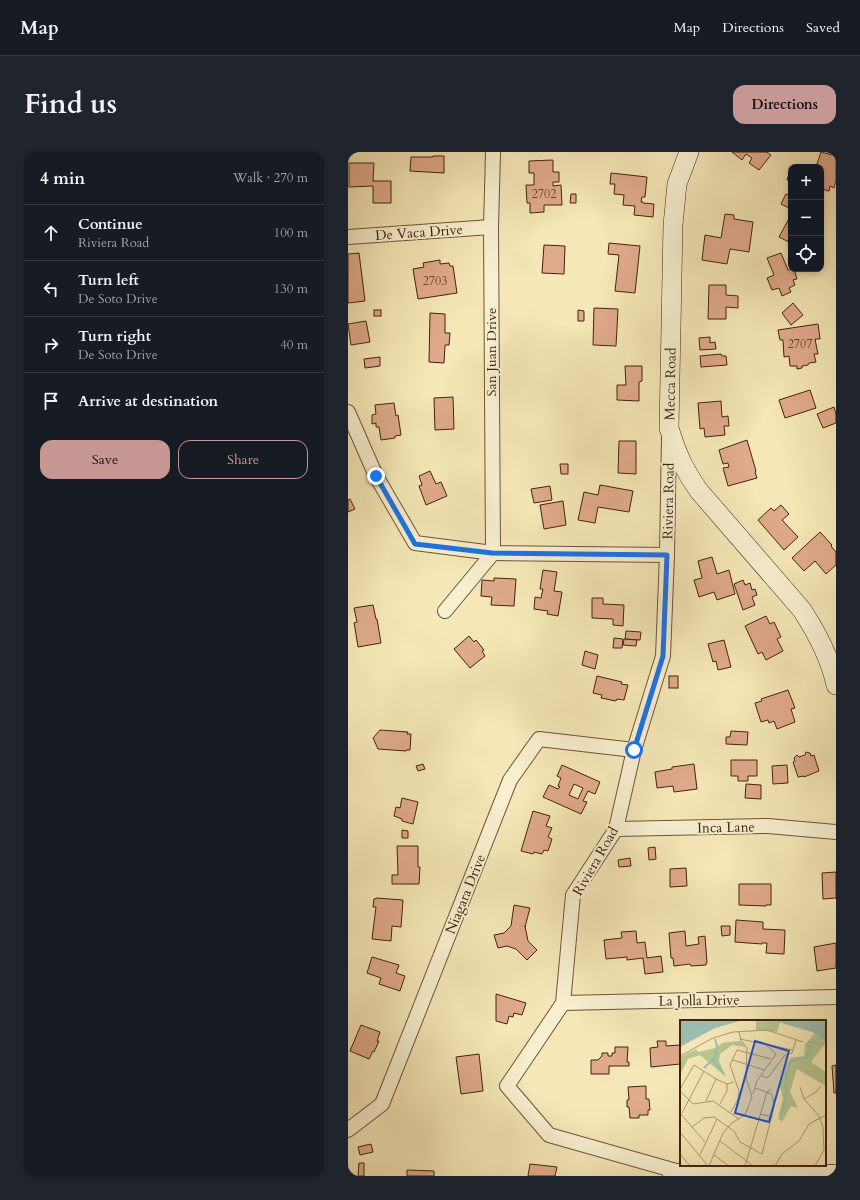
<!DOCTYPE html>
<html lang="en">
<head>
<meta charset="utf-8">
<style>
	body { margin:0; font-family:Cardo,serif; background:#20242c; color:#f1f3f6 }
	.controls { position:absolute; right:12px; top:12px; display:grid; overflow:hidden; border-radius:8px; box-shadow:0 2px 6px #0003 }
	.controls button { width:36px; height:36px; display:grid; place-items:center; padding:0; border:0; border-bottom:1px solid #363941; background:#171b24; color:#f1f3f6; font:20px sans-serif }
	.stop { position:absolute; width:12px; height:12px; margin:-9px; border:3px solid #1a73e8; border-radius:50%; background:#fff }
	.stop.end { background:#1a73e8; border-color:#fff; box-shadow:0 1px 4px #0008 }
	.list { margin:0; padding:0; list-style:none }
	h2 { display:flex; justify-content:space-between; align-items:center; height:52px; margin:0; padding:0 16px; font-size:17px }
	h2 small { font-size:13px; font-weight:400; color:#9ea1a6 }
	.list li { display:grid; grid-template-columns:26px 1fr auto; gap:12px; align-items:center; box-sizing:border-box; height:56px; padding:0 16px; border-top:1px solid #363941 }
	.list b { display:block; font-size:15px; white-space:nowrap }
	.list p { margin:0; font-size:13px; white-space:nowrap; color:#9ea1a6 }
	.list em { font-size:13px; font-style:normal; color:#9ea1a6 }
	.actions { display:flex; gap:8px; padding:12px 16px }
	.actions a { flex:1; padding:9px 0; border:1px solid #c59692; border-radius:12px; text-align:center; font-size:14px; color:#c59692 }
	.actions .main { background:#c59692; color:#111 }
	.icon { flex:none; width:22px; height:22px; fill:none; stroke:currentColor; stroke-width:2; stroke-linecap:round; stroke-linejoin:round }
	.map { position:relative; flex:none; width:488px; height:1024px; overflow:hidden; border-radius:12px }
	header { display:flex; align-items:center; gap:24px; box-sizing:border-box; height:56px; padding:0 20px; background:#171b24; border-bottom:1px solid #363941 }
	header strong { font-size:19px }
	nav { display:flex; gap:22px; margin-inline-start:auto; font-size:14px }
	.intro { display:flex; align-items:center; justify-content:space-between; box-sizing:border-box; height:96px; padding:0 24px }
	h1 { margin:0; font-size:28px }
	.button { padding:10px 18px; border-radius:12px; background:#c59692; color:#111; font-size:14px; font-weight:700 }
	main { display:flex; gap:24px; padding:0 24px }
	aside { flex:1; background:#171b24; border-radius:12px; box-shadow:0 2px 6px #0003 }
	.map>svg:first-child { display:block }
	.building { fill:#e0aa8c; stroke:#42230b; fill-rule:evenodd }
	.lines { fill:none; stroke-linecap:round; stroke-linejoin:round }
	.street-casing { stroke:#6f5436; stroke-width:16 }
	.secondary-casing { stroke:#42230b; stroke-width:20 }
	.street { stroke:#f8efd0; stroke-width:14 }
	.secondary { stroke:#f8efd0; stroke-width:19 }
	.route { stroke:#1a73e8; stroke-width:5 }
	.labels { text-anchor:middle; stroke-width:4; stroke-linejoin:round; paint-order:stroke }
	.number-label { font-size:12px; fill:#6a452b }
	.street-label { font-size:14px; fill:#42230b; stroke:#f8efd0 }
	.inset-river { fill:none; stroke:#9cbfb1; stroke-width:2 }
	.inset-road { fill:none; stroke:#ad9972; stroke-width:1 }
	.view { fill:#1d4ed8; fill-opacity:0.15; stroke:#1d4ed8; stroke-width:2 }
	.inset-edge { fill:none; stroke:#42230b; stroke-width:2 }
</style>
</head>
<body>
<header>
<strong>Map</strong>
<nav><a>Map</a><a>Directions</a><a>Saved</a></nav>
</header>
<div class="intro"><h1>Find us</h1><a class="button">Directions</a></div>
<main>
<aside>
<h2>4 min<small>Walk · 270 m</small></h2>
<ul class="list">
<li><svg class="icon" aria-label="ahead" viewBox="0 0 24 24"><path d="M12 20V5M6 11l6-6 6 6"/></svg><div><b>Continue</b><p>Riviera Road</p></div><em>100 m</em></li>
<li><svg class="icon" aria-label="left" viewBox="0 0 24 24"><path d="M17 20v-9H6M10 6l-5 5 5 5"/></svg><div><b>Turn left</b><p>De Soto Drive</p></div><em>130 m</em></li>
<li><svg class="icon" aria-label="right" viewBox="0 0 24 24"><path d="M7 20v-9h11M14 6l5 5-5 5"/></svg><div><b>Turn right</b><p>De Soto Drive</p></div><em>40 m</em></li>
<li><svg class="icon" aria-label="arrive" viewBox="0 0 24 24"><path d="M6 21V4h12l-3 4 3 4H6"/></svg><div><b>Arrive at destination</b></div></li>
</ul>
<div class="actions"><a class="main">Save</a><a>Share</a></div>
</aside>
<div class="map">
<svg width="488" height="1024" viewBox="0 0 488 1024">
	<rect width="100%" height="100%" fill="#f5e7b7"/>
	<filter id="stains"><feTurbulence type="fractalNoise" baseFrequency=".005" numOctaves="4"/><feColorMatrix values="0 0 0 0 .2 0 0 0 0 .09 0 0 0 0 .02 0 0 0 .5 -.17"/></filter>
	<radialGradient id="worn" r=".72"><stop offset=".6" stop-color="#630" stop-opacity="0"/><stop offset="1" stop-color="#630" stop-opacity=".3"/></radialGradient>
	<g class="building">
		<polygon points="384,0 419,0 423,3 411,18 401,11 404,6 398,2 394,8"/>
		<polygon points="473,0 488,4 488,29 486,36 482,34 481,39 473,37 473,15 468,15"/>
		<polygon points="85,4 96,4 96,21 62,19 63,5 85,5"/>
		<polygon points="205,8 205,20 211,20 211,30 205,30 205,34 213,33 214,53 196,53 196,60 182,61 182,51 179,51 178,33 186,33 186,21 181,21 181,9"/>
		<polygon points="1,11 26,11 25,29 43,29 43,51 25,51 25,34 1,35"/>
		<polygon points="442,19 443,19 443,29 439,28"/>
		<polygon points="263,21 299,25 297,45 294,45 293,50 295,50 295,51 306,52 305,65 286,63 287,54 275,53 276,43 266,42 267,32 262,32"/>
		<polygon points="223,42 228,42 228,51 222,51"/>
		<polygon points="438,42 443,44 443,57 433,52"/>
		<polygon points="377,62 386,63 386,67 405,70 401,100 382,97 379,112 354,108 357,83 373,86"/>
		<polygon points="443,63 443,91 431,85"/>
		<polygon points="261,91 292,94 287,141 267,139 271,103 260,102"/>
		<polygon points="196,93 217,94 216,122 194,121"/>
		<polygon points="11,101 17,149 0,151 0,102"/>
		<polygon points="433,101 440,118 446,117 449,127 445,128 447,133 441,136 443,140 434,144 431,136 424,138 419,126 426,123 419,106"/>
		<polygon points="92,108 92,112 101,111 102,114 105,114 109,141 70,147 65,117 76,115 75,111"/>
		<polygon points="361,133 378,133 378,143 390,144 390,156 378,155 378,167 360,167"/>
		<polygon points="445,151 455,163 443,173 434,161"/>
		<polygon points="246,156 270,157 268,194 245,193"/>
		<rect x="26" y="158" width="7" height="6"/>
		<polygon points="230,158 236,159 236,169 230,169"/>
		<polygon points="82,161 97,162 97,181 102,181 101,193 97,193 96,211 81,210"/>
		<polygon points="18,169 22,190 3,193 0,172"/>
		<polygon points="470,172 472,187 467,187 470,202 466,202 468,210 461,211 460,213 454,214 454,216 449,217 449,214 442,214 441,204 436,205 435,188 432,188 430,178"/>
		<polygon points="362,185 362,191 367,190 368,197 352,198 351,186"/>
		<polygon points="373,202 374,204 378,204 379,213 353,215 352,204"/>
		<polygon points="32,205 32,214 17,216 16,207"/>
		<polygon points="277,214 294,214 294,229 291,230 291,249 269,248 269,233 278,233"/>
		<polygon points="462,238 468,256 437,266 431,248"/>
		<polygon points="105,245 106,277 87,278 86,246"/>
		<polygon points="373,249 374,265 380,264 381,274 376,274 377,283 357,285 356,276 352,277 350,251"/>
		<polygon points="46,251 48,264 50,263 53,283 47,284 47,286 33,288 31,275 28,275 28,271 24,272 24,263 28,262 27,253"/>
		<polygon points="486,255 488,262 488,271 475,276 469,262"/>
		<polygon points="399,288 408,319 407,320 409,326 380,334 375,316 381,315 380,311 375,312 371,298"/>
		<polygon points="271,289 288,289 288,322 270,321"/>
		<polygon points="212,312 220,312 220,322 213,322"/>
		<polygon points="82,319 88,332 93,330 99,344 78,353 71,334 74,333 71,324"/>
		<polygon points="252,333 285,339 281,360 250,355 247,371 230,368 236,340 250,343"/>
		<polygon points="202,334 204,348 186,351 183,337"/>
		<polygon points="2,347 7,357 0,360 0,348"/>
		<polygon points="215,349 218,373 196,377 192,353"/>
		<polygon points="433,353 441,362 434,368 450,385 436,398 410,368 423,356 426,359"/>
		<polygon points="472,380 484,393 483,394 488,400 488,413 478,422 467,409 456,419 444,406"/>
		<polygon points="364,405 369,422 381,418 387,442 369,448 366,440 351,445 346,428 354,426 350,409"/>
		<polygon points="195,418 209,420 206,439 214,440 210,464 199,462 200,459 186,457 187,445 193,446 195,437 192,437"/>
		<polygon points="146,426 168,427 166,454 143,453 144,445 133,444 134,428 146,429"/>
		<polygon points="395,428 397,433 402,431 404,438 407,437 409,443 404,445 407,453 395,458 386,432"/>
		<polygon points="244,446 255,446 255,452 276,453 275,474 265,473 265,467 244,466"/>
		<polygon points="25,453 28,467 29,467 33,491 10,495 7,476 6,471 9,470 6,456"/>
		<polygon points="418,464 422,472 426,470 433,485 429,487 435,499 418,508 414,500 410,502 397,474"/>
		<polygon points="278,479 293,480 292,488 277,487"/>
		<polygon points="121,484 126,490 128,488 136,498 134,499 137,504 122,516 106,497"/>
		<polygon points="266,486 275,487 274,496 265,496"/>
		<polygon points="276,487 289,488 288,494 275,493"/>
		<polygon points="376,488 383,515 370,518 368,509 365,510 360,492"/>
		<polygon points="237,499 250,503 247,517 234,513"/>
		<polygon points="249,524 274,530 273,532 280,533 276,548 269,547 268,549 253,546 254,543 245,541"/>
		<rect x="321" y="524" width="9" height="12"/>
		<polygon points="440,538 447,556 443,557 447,570 429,577 426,569 421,571 420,568 413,570 407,551 414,549 413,547"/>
		<polygon points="32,578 60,580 59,582 63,582 62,598 58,598 58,599 30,597 25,586"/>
		<polygon points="383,579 400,580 399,593 378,592 378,585 382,585"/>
		<polygon points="458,600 462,601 463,604 466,603 471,619 456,625 456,624 450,625 445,610 447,609 446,606 449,603 451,605 457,603"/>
		<polygon points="383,608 409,608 409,624 400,624 400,629 390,629 390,624 383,624"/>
		<polygon points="75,612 77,617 70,619 68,614"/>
		<polygon points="346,612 349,637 326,640 325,634 309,636 307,620 324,617 324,615"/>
		<path d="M214,613L252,630L247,642L240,639L235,649L239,650L233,662L195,645L201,633L210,637L212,635L210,634L213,626L209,624ZM226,632L235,636L230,647L221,643Z"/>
		<polygon points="439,613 440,631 425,632 424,614"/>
		<polygon points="398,632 413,633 413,647 397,646"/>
		<polygon points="54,646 70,650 65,672 54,669 54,667 46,664 48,655 52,656"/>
		<polygon points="185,659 202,664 198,674 204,676 200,685 204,687 200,699 196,698 194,702 186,700 185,702 173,699"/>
		<polygon points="54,678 60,679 60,686 54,686"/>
		<polygon points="49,694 70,694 70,715 72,715 71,732 44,732 44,723 50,723"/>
		<polygon points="307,695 308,707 301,708 300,696"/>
		<polygon points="282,706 283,714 271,715 270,708"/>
		<polygon points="338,716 339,734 322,735 322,717"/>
		<polygon points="488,720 488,746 475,747 474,721"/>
		<polygon points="391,732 423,732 423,753 418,753 418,754 391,753"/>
		<polygon points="29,746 55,748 53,775 44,774 43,789 24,787 28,755 25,755 26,747"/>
		<polygon points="166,753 182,756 177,775 177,774 180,789 189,798 179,808 168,797 159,794 150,796 146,783 156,781 163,774"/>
		<polygon points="388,768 415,770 415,777 437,778 436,802 418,801 419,791 414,791 414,792 387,790"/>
		<polygon points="373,774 382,774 382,783 374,784"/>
		<polygon points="288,779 289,791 297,790 299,806 313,804 315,820 297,822 295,806 279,808 279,805 258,807 256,788 274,786 273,780"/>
		<polygon points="337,779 338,794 351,792 350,785 357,784 359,811 358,811 358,813 343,814 342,812 326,814 325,806 323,806 321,781"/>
		<polygon points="488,791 488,816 469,819 466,795"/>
		<polygon points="24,805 51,813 48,821 57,824 52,839 31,832 33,826 19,821"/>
		<polygon points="148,842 178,851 174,863 166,861 165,865 161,864 159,872 148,869"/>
		<polygon points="13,873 32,880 29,889 31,889 26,900 25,899 21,907 2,899"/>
		<polygon points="309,889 318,889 318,894 332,893 332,912 303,915 302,896 310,895"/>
		<polygon points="267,895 280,895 279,910 281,910 281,914 261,914 261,922 243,922 243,908 250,908 254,904 254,901 260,901 260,904 264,904 264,901 267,901"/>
		<polygon points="131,902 135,939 113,942 108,905"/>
		<polygon points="488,913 488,941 486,941 484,914"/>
		<polygon points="298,934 298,947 301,947 302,958 300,958 300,963 291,963 291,966 282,966 281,955 279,955 279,948 281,948 280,935"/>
		<polygon points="23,992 25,1000 12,1003 10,995"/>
		<polygon points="11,1011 16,1011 16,1024 10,1024"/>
		<polygon points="182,1012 209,1015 207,1024 180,1024"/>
		<polygon points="59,1018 86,1019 86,1024 59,1024"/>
	</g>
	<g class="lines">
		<defs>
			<g id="street">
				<polyline points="0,85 143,75"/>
				<polyline points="0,260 28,324 67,391 145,401 319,403"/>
				<polyline points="321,284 319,403 315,504 286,598 268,677 225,743 215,851 159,934 201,983 328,1019"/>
				<polyline points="97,459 145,401 143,75 145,0"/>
				<polyline points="268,677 420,674 488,680"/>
				<polyline points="215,851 488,845"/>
				<polyline points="0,978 34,952 162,628 191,587 286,598"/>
				<polyline points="322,1024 328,1019 488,1020"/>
			</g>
			<path id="secondary" d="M341,0L329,32L325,73L321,276C329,302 335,316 351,339L454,458C469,481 482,505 488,533"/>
		</defs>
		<use href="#street" class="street-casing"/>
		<use href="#secondary" class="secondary-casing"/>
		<use href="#street" class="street"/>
		<use href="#secondary" class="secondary"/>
	</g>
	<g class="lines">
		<polyline class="route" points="28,324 67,392 144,401 319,403 315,504 286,598"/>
	</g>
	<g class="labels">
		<g class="number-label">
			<text x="196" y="46">2702</text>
			<text x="87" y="133">2703</text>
			<text x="452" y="196">2707</text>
		</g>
		<g class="street-label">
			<text transform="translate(71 80) rotate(-4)" y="5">De Vaca Drive</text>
			<text transform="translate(143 200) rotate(-90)" y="5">San Juan Drive</text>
			<text transform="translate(322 232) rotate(-89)" y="5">Mecca Road</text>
			<text transform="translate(320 349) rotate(-89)" y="5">Riviera Road</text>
			<text transform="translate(378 675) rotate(-1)" y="5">Inca Lane</text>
			<text transform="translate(247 709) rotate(-60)" y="5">Riviera Road</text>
			<text transform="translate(117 742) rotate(-68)" y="5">Niagara Drive</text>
			<text transform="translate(351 848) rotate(-1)" y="5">La Jolla Drive</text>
		</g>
	</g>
	<g transform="translate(332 868)">
		<rect width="146" height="146" fill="#f5e7b7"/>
		<path d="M76,0H92L100,2L97,12L76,10ZM134,14L146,22L131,42L146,52V66L117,49L110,72L118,88L111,86L102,102L98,98L103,79L100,66L106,46L110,38L124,36L125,25ZM60,21L66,27L52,25L40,34L39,41L46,57L20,35L8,39L0,55V37L16,29L18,32L36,28L42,23Z" fill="#b7c792"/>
		<path d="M0,0H63L35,8L0,27ZM92,0H146V22L132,12Z" fill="#9cbfb1"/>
		<path class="inset-river" d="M35,19L37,26L34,41L44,54M24,48L33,39M101,94L106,77V58L111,41H115L118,38L125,39L130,29L127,24L131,22L141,25L146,23"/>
		<path class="inset-road" d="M60,19L113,30M0,36L33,18L53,12L87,10L123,22M53,40L84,50M81,55L87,58L90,55L105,35L112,33L116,20M120,67L124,79L139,96L143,107L144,130L135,146M0,69L14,45L36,59L47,64L54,62M0,71L13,84L33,81L59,99M73,74L77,61L96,34L86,25M124,79L136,72L141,66M26,81L36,59M40,84L47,71V64M51,92L58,79L59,71L50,45L57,30L91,39M0,93L25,122M2,93L24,51M80,94L93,97M12,107L24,98L34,97L54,111L60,122L82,134L94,87L92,74L75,68M0,112L28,146M40,121L73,146M0,134L10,146M20,135L37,99M34,135L49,146M29,146L43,113L52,103L65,95L72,77L66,58L67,28L61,20L59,12M65,146L87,72L91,69M95,146L102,134L119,121L129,104L146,95"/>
		<path class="view" d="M75,21L109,31L89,102L55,93Z"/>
		<rect width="146" height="146" class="inset-edge"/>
	</g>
	<rect width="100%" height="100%" filter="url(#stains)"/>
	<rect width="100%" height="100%" fill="url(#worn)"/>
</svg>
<div class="controls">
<button>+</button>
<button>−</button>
<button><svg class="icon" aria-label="locate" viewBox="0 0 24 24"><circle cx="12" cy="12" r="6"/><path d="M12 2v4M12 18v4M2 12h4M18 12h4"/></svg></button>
</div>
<div class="stop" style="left:286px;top:598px"></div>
<div class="stop end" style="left:28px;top:324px"></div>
</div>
</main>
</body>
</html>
